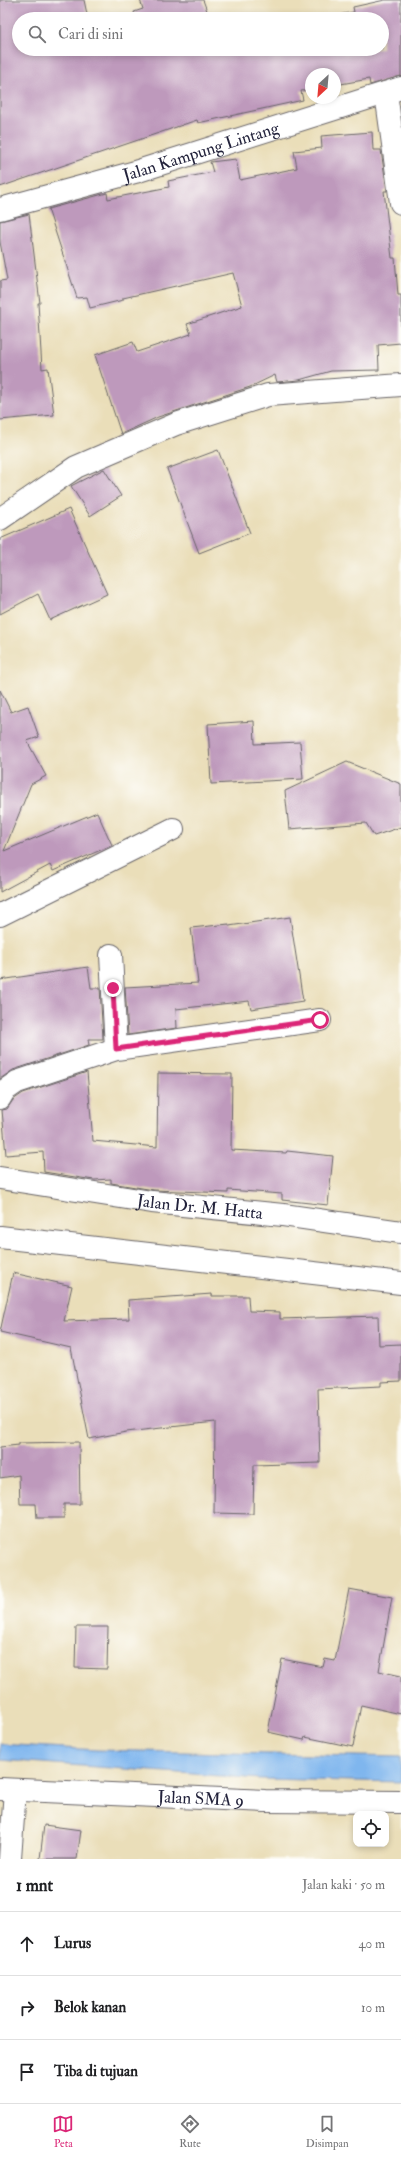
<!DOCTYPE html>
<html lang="id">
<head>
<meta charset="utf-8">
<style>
	body { margin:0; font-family:"IM FELL Double Pica",serif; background:#f6f6f6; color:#202124 }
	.controls { position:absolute; right:12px; bottom:12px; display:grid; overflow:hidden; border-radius:8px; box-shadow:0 2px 6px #0003 }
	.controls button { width:36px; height:36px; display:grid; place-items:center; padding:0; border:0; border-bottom:1px solid #e0e0e0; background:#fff; color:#202124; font:20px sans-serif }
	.compass { position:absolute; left:305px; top:68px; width:36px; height:36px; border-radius:50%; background:#fff; box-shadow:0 2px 6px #0003; rotate:206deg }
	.stop { position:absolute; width:12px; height:12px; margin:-9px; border:3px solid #db2777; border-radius:50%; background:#fff }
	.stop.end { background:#db2777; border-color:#fff; box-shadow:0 1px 4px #0008 }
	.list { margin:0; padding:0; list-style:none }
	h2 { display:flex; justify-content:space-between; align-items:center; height:52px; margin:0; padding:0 16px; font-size:17px }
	h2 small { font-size:13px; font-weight:400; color:#757577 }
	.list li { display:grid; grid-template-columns:26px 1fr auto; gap:12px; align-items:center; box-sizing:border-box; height:64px; padding:0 16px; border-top:1px solid #e0e0e0 }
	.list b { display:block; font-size:15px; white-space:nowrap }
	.list em { font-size:13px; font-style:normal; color:#757577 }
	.icon { flex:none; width:22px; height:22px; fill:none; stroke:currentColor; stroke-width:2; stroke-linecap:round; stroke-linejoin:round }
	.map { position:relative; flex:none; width:401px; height:1859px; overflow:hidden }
	.search { position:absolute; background:#fff; box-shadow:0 2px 6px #0003; left:12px; right:12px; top:12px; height:44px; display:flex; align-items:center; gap:10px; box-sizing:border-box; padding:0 14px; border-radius:22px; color:#757577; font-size:15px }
	.sheet { height:244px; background:#fff }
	nav { display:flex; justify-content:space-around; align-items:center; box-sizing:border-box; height:56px; border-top:1px solid #e0e0e0; background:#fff; font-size:11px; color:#757577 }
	nav a { display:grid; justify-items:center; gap:2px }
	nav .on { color:#db2777 }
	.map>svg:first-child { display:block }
	.water { fill:#7fb6ee; stroke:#506c94 }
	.building { fill:#be99bc }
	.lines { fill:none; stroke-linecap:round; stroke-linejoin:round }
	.minor-casing { stroke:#686467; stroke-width:24 }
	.major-casing { stroke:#686467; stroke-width:24 }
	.minor { stroke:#fff; stroke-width:22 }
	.major { stroke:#fff; stroke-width:22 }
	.route { stroke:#db2777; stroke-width:5 }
	.labels { text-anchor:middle; stroke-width:4; stroke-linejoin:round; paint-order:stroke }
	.street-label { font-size:17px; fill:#22223b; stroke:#fdfcf7 }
</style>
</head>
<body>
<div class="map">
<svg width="401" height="1859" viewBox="0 0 401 1859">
	<rect width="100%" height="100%" fill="#fdfcf7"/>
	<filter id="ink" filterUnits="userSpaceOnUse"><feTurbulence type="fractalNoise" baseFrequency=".025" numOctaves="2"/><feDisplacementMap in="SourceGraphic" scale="8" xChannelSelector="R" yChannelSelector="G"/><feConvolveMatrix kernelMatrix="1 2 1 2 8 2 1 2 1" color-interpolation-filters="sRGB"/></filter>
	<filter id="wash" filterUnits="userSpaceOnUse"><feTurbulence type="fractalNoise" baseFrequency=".012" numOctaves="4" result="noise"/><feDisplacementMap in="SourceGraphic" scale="16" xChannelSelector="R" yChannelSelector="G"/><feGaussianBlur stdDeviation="0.9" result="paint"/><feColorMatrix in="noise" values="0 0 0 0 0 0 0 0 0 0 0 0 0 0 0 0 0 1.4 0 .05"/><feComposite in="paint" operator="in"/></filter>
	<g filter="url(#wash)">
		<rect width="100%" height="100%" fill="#eadeb9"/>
		<polygon class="water" points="0,1744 97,1750 401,1757 401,1782 261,1779 0,1760"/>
		<g id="blocks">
			<g class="building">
				<polygon points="0,0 84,0 88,19 19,19 19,49 382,49 382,19 316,19 354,12 353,7 385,0 401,0 401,76 370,85 369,79 335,85 335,74 311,74 311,90 301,91 303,100 198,123 197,120 0,187"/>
				<polygon points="140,0 203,0 210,19 136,19 134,12 143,9"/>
				<polygon points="372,132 373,150 381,150 387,191 384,191 392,258 395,258 398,295 401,295 401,343 378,345 379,370 331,371 299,380 277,382 275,375 250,387 158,417 121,434 95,355 133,342 137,352 191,334 187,324 242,306 233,273 123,298 123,300 90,308 87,297 77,298 48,209 107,193 108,199 169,187 168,181 213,172 210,162 236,159 240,180 297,168 294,151 322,148 321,136"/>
				<polygon points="29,214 40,303 38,303 42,369 48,368 54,415 0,420 0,281 7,280 0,242 0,221"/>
				<polygon points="218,450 250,533 199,553 167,469"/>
				<polygon points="104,469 121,496 90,516 71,486"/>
				<polygon points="69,509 107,594 50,620 38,594 0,614 0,539"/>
				<polygon points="0,690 11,712 28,706 39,737 27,741 46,776 31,784 4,851 97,812 112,845 53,871 50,865 0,892"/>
				<polygon points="254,721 255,744 300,742 303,779 211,784 208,724"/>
				<polygon points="347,762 401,784 401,827 374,836 366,823 289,829 285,791"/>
				<polygon points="290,917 303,1001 251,1009 249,1001 176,1009 177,1028 128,1035 125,987 198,983 191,928 229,924 229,926"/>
				<polygon points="88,967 91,988 100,988 103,1039 88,1039 89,1045 13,1070 0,1079 0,980"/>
				<polygon points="87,1072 93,1141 157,1147 158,1073 232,1074 231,1150 286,1153 287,1151 333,1156 328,1205 282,1200 282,1194 228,1190 228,1193 154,1190 111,1183 111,1179 94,1180 44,1172 43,1152 6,1155 2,1110 7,1109 13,1100 23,1093"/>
				<polygon points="13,1273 72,1286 64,1321 129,1319 128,1300 212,1294 212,1296 248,1296 249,1311 280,1312 280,1319 378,1316 379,1345 401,1344 401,1381 381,1382 381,1386 318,1389 320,1463 254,1465 253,1514 214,1513 215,1422 126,1432 89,1439 71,1348 0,1332"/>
				<polygon points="79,1442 80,1504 64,1504 64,1518 37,1518 36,1504 20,1504 19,1475 0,1478 0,1447 19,1445 19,1443"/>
				<polygon points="349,1589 392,1597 379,1671 401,1676 401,1714 361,1705 353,1747 305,1737 304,1740 268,1732 282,1659 323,1667 325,1659 335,1661"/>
				<polygon points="76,1627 108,1627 107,1669 75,1668"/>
				<polygon points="44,1825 81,1830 77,1859 40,1859"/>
			</g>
		</g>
	</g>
	<g filter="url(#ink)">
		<use href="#blocks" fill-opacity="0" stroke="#686467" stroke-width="1"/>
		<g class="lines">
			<defs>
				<g id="minor">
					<polyline points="386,93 401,203"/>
					<path id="s1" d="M0,209L135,172L401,88"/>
					<polyline points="0,519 76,467 176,424 268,395 401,385"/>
					<polyline points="0,915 173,829"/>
					<polyline points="111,955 116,1049"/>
					<polyline points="0,1098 4,1091 17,1082 116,1049 320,1020"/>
					<path id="s2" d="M0,1789L265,1801L401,1802"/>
					<polyline points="10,1859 15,1790"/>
				</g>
				<g id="major">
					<path id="s3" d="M0,1178L152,1202L283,1215L401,1232"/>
					<polyline points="0,1237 401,1283"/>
				</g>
			</defs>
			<use href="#minor" class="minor-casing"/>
			<use href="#major" class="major-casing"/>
			<use href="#minor" class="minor"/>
			<use href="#major" class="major"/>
		</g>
	</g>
	<g class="lines" filter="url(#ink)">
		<polyline class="route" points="113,988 116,1049 320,1020"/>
	</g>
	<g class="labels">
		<g class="street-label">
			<text dy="6" stroke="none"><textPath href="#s1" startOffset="209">Jalan Kampung Lintang</textPath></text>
			<text dy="6" stroke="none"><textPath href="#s3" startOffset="202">Jalan Dr. M. Hatta</textPath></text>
			<text dy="6" stroke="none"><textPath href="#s2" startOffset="201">Jalan SMA 9</textPath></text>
		</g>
	</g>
</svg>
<div class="controls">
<button><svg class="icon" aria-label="locate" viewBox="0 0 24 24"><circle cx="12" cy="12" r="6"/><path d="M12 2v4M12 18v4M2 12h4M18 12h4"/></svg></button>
</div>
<svg class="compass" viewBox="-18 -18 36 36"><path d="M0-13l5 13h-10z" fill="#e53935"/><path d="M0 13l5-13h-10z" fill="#757577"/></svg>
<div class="stop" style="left:320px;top:1020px"></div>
<div class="stop end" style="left:113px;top:988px"></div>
<div class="search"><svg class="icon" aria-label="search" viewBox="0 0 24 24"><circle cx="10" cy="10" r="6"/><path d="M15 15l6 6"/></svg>Cari di sini</div>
</div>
<section class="sheet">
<h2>1 mnt<small>Jalan kaki · 50 m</small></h2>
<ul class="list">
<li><svg class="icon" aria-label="ahead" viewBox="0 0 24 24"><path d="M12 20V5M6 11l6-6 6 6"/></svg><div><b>Lurus</b></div><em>40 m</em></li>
<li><svg class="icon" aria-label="right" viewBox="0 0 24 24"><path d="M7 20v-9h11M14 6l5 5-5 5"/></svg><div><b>Belok kanan</b></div><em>10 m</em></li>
<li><svg class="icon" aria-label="arrive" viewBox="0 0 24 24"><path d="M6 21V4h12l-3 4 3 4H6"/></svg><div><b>Tiba di tujuan</b></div></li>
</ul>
</section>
<nav>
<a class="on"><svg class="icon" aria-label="map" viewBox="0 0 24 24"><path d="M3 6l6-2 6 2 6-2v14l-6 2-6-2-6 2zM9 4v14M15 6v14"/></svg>Peta</a>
<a><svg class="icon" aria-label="directions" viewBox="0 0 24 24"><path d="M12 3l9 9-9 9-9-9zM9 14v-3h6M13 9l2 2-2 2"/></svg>Rute</a>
<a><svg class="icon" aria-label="saved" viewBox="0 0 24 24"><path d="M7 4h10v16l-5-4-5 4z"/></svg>Disimpan</a>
</nav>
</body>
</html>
